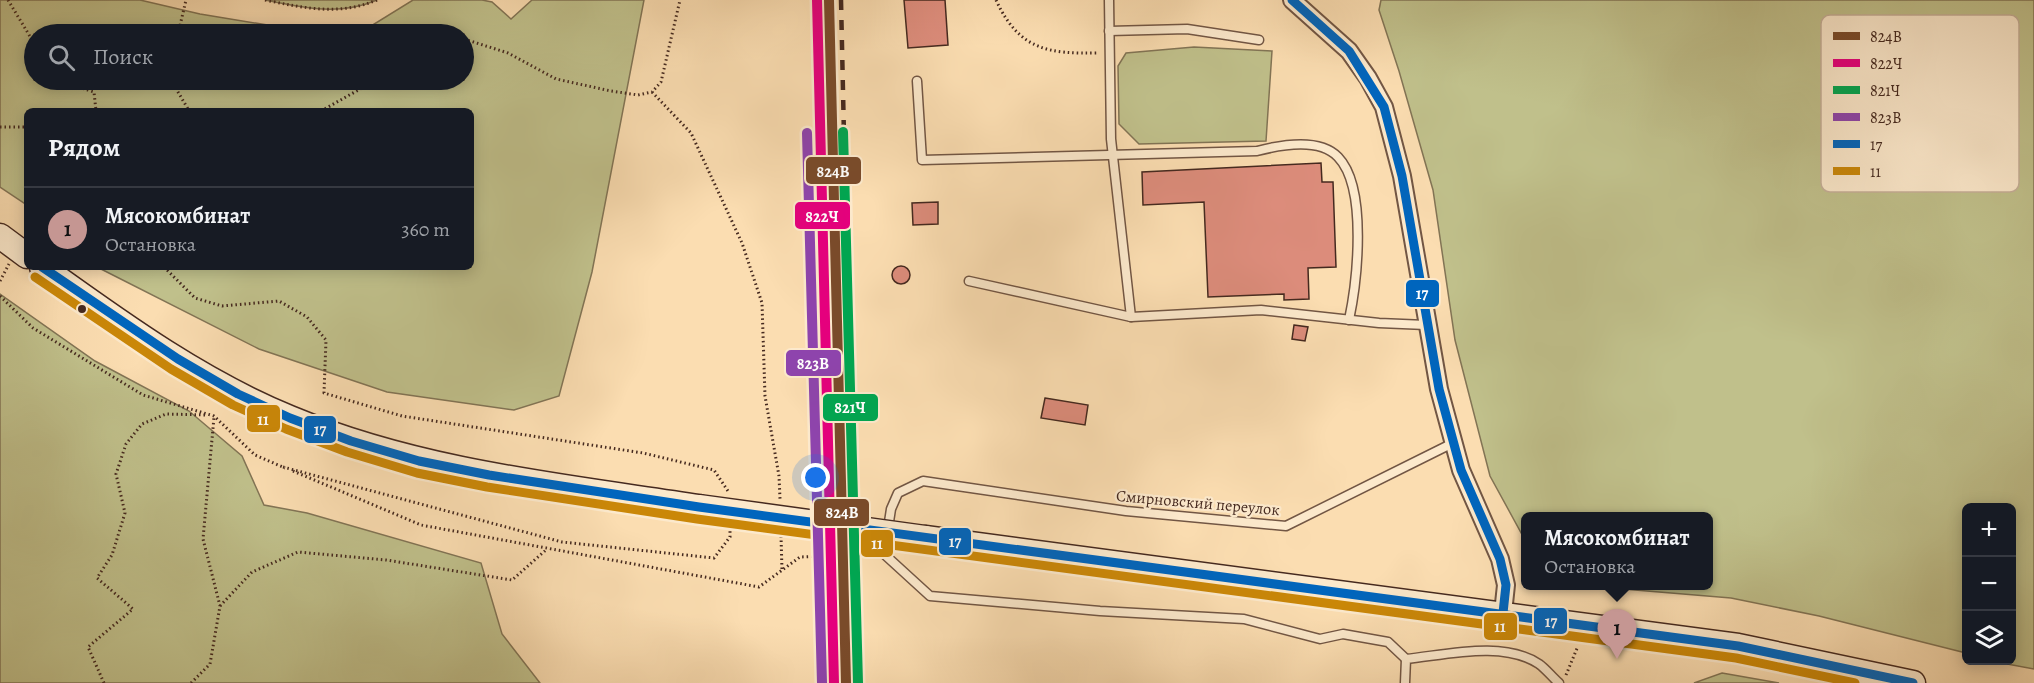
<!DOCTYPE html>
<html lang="ru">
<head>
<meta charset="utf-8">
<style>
	body { margin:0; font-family:Alegreya,serif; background:#20242c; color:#f1f3f6 }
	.controls { position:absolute; right:18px; bottom:18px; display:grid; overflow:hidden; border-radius:9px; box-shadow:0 3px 15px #0003 }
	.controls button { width:54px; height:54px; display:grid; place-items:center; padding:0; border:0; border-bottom:2px solid #363941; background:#171b24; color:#f1f3f6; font:30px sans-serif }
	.you { position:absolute; left:816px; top:478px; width:21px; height:21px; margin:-15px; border:4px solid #fff; border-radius:50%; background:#1a73e8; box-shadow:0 0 0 9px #1a73e833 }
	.badge { display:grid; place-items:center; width:39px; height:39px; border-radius:50%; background:#c59692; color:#111; font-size:20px; font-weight:700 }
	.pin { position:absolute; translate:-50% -50px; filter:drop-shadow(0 2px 3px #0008) }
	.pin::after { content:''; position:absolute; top:32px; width:21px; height:18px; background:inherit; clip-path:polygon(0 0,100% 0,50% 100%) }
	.popup { position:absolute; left:1521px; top:512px; width:192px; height:78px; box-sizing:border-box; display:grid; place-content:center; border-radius:9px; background:#171b24; filter:drop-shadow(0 2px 4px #0005); font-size:20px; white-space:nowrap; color:#9ea1a6 }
	.popup b { font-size:22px; color:#f1f3f6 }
	.popup::after { content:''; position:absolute; left:50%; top:100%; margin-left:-12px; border:12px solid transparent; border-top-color:#171b24 }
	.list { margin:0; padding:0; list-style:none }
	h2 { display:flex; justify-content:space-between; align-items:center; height:78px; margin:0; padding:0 24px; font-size:26px }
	h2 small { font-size:20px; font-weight:400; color:#9ea1a6 }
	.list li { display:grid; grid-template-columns:39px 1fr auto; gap:18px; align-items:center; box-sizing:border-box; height:84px; padding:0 24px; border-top:2px solid #363941 }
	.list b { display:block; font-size:22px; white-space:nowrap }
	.list p { margin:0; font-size:20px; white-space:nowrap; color:#9ea1a6 }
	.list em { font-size:20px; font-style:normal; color:#9ea1a6 }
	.icon { flex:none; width:33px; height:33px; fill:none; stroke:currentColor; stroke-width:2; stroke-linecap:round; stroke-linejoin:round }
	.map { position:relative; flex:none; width:2034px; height:683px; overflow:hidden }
	.search { position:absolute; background:#171b24; box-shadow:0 3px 15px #0003; left:24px; top:24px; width:450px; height:66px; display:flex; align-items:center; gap:15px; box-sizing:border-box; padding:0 21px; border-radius:33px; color:#9ea1a6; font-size:22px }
	.panel { position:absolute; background:#171b24; box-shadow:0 3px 15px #0003; left:24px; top:108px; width:450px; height:162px; border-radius:9px }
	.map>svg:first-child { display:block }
	.green { fill:#c0c08b; stroke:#827455; stroke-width:1.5 }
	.building { fill:#dc8c7b; stroke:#45291f; stroke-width:1.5 }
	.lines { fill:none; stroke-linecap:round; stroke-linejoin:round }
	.lane-casing { stroke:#725644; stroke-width:11 }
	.street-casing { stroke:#725644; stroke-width:20 }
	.secondary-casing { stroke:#45291f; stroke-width:27 }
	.path { stroke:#45291f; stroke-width:3; stroke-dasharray:1.5 3; stroke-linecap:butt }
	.lane { stroke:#fce9cc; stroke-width:8 }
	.street { stroke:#fce9cc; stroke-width:16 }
	.secondary { stroke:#fce9cc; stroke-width:24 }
	.rail { stroke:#45291f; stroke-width:4.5; stroke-dasharray:10 10; stroke-linecap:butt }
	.secondary-bridge-casing { stroke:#45291f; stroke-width:27; stroke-linecap:butt }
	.secondary-bridge { stroke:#fce9cc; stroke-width:24 }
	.bus-1-casing { stroke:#fce9cc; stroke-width:14 }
	.bus-2-casing { stroke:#fce9cc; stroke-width:14 }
	.bus-1 { stroke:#0065bd; stroke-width:9 }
	.bus-2 { stroke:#ca8708; stroke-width:9 }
	.rail-1-casing { stroke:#fce9cc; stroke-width:15 }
	.rail-2-casing { stroke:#fce9cc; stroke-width:15 }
	.rail-3-casing { stroke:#fce9cc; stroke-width:15 }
	.rail-4-casing { stroke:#fce9cc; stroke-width:15 }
	.rail-1 { stroke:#7a4b2a; stroke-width:10 }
	.rail-2 { stroke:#e5007d; stroke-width:10 }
	.rail-3 { stroke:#00a651; stroke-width:10 }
	.rail-4 { stroke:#8e44ad; stroke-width:10 }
	.bus-dot { fill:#45291f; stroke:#fce9cc; stroke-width:2 }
	.labels { text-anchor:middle; stroke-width:4.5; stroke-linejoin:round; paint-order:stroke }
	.street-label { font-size:16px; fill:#45291f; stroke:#fce9cc }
	.key { fill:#fce9cc; stroke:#c5af98; stroke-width:1.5 }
	.key-label { font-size:16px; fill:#45291f }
	.line-badge { stroke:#fce9cc; stroke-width:2 }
	.badge-label { font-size:16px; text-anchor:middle; font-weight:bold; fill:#fff }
</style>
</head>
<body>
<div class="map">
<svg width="2034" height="683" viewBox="0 0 2034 683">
	<rect width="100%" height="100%" fill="#fbddb1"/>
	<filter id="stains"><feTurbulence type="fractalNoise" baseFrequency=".00333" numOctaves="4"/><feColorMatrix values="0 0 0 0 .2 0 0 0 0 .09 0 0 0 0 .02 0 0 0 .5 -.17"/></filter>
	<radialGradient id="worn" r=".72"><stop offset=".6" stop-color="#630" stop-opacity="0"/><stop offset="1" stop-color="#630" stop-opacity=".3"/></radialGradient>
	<g class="green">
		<polygon points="0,0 140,0 200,14 322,34 34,34 34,80 464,80 464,34 358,34 413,0 482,0 492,2 511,19 532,0 644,0 592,272 559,396 514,410 387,392 259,349 97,267 471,267 471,111 27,111 27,205 0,187"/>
		<path d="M265,0H377C339,16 304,8 265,0Z"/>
		<polygon points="1381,0 2034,0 2034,669 1991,661 2012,660 2012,508 1966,508 1966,653 1819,616 1731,598 1623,589 1612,586 1708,586 1708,516 1526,516 1525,540 1490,476 1455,340 1433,190 1399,71 1379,10"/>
		<polygon points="1194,47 1272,51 1266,141 1139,144 1119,124 1118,66 1126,53"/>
		<polygon points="0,294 95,361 189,411 242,456 264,505 307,513 481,563 502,634 540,683 0,683"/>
		<polygon points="1722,673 1779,683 1694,683"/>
	</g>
	<g class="building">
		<polygon points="904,0 945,0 948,45 908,48"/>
		<polygon points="1321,163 1322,182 1333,182 1336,267 1308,268 1309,299 1284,300 1284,294 1208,297 1204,202 1143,205 1142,172"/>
		<polygon points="938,202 938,224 913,225 912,203"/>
		<circle cx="901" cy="275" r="9"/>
		<polygon points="1294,325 1308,327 1305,341 1292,339"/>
		<polygon points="1045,398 1088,405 1085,425 1041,418"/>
	</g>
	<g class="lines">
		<defs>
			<g id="lane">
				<polyline points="1109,0 1111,139 1131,317"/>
				<polyline points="1109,31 1187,29 1259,40"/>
				<path d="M917,81L922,160L1257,151C1280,145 1319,137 1338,157C1368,188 1357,282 1349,320"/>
				<polyline points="969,281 1131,317 1261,310 1379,323 1426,325"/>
				<polyline points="1406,659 1388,642 1343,634 1320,639 1244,619 1100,611 930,596 884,554 891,509 898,493 923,481 1126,511 1286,526 1453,443"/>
				<path d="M1405,683L1406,659C1446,655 1503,640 1539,664C1546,669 1552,677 1559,683"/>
			</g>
			<polyline id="street" points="1292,0 1349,51 1368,78 1384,107 1402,176 1439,389 1461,470 1500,559 1506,585 1503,613"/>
			<g id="secondary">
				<polyline points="0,236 27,256"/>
				<path d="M42,267C120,323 201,382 290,418C420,472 561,486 699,507"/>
				<polyline points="925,538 1738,646 1913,683"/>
			</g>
		</defs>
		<use href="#lane" class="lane-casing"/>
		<use href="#street" class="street-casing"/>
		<use href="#secondary" class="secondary-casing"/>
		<g class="path">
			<polyline points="8,0 34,43"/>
			<path d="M265,0C304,8 339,16 377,0"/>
			<path d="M996,0C1019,50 1048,54 1099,53"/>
			<polyline points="178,34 186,0"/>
			<polyline points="464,39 508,53 556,79 611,91 638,95 652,92 661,82 680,0"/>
			<polyline points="57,80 94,92 96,111"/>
			<polyline points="171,80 188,109 196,111"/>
			<polyline points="652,92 691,133 742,243 762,303 765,396 779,476 780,499"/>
			<polyline points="321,111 376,80"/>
			<polyline points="0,127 27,127"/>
			<polyline points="164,267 195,298 222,306 279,301 307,317 326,340 324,393 402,416 643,453 714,470 728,491"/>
			<polyline points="0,281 9,264"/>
			<polyline points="0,296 33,328 143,395 214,416 255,455 285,468"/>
			<polyline points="283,467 562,542 714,558 730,537 730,530"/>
			<polyline points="293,471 421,525 759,587 800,557 875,554"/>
			<polyline points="781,536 782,570"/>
			<polyline points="220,606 252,572 298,552 386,560 512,580 546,550"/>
			<polyline points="1566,675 1578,646"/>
			<polyline points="104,683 88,647 133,609 97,578 112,555 125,513 116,474 126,444 142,424 166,414 208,415"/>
			<polyline points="191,683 210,664 220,606 203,539 214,417"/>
		</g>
		<use href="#lane" class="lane"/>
		<use href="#street" class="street"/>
		<use href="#secondary" class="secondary"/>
		<polyline class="rail" points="841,0 856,683"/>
		<defs>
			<polyline id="secondary-bridge" points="699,507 925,538"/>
		</defs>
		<use href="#secondary-bridge" class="secondary-bridge-casing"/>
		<use href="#secondary-bridge" class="secondary-bridge"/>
		<defs>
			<g id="bus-1">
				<polyline points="1292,0 1349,51 1384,107 1402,176 1439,389 1461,470 1500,559 1506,585 1503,613"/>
				<polyline points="42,267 178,359 238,394 290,418 351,441 419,461 489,475 699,507 1738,646 1913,683"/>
			</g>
			<polyline id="bus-2" points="35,277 171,369 233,405 286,429 347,452 417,473 487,487 697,519 1736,658 1855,683"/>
		</defs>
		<use href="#bus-1" class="bus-1-casing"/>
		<use href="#bus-2" class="bus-2-casing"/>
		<use href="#bus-1" class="bus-1"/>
		<use href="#bus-2" class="bus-2"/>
		<defs>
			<polyline id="rail-1" points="829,0 846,683"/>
			<polyline id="rail-2" points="817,0 834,683"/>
			<polyline id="rail-3" points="843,132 858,683"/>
			<polyline id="rail-4" points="807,133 822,683"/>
		</defs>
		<use href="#rail-1" class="rail-1-casing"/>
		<use href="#rail-2" class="rail-2-casing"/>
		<use href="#rail-3" class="rail-3-casing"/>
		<use href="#rail-4" class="rail-4-casing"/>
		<use href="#rail-1" class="rail-1"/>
		<use href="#rail-2" class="rail-2"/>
		<use href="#rail-3" class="rail-3"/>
		<use href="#rail-4" class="rail-4"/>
	</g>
	<circle class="bus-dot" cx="82" cy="309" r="5"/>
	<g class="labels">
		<g class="street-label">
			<text transform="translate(1198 502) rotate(5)" y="6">Смирновский переулок</text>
		</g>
	</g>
	<rect x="1821" y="15" width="198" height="177" rx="9" class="key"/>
	<rect x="1833" y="32" width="27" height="8" fill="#7a4b2a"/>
	<rect x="1833" y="59" width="27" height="8" fill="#e5007d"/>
	<rect x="1833" y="86" width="27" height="8" fill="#00a651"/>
	<rect x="1833" y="113" width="27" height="8" fill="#8e44ad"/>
	<rect x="1833" y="140" width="27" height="8" fill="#0065bd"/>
	<rect x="1833" y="167" width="27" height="8" fill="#ca8708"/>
	<g class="key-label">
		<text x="1870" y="42">824В</text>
		<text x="1870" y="69">822Ч</text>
		<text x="1870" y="96">821Ч</text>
		<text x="1870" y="123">823В</text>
		<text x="1870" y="150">17</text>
		<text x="1870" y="177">11</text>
	</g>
	<g class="line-badge">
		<rect x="805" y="156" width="57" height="29" rx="6" fill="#7a4b2a"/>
		<rect x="794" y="201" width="57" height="29" rx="6" fill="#e5007d"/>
		<rect x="1405" y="279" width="35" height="29" rx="6" fill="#0065bd"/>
		<rect x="785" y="349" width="57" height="28" rx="6" fill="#8e44ad"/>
		<rect x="822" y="393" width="57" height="29" rx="6" fill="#00a651"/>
		<rect x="246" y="404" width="35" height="29" rx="6" fill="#ca8708"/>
		<rect x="303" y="415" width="34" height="29" rx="6" fill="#0065bd"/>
		<rect x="813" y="498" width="57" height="29" rx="6" fill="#7a4b2a"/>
		<rect x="938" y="527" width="34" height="29" rx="6" fill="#0065bd"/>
		<rect x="860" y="529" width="34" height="29" rx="6" fill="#ca8708"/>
		<rect x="1533" y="607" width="35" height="28" rx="6" fill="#0065bd"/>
		<rect x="1483" y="612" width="35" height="29" rx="6" fill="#ca8708"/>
	</g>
	<g class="badge-label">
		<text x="833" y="177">824В</text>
		<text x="822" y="222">822Ч</text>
		<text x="1422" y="299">17</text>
		<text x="813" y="369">823В</text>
		<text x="850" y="413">821Ч</text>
		<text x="263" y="425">11</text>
		<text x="320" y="435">17</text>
		<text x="842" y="518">824В</text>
		<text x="955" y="547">17</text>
		<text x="877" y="549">11</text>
		<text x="1551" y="627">17</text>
		<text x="1500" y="632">11</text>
	</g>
	<rect width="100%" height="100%" filter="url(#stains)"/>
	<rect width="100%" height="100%" fill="url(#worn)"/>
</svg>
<div class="controls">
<button>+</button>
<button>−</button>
<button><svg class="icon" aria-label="layers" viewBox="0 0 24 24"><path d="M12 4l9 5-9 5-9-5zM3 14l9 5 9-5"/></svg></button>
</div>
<div class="you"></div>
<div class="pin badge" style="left:1617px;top:659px">1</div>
<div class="popup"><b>Мясокомбинат</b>Остановка</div>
<div class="search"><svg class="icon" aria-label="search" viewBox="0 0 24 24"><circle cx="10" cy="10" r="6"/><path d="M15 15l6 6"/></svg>Поиск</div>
<section class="panel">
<h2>Рядом<small></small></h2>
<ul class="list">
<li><span class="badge">1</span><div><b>Мясокомбинат</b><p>Остановка</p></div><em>360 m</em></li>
</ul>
</section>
</div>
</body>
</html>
